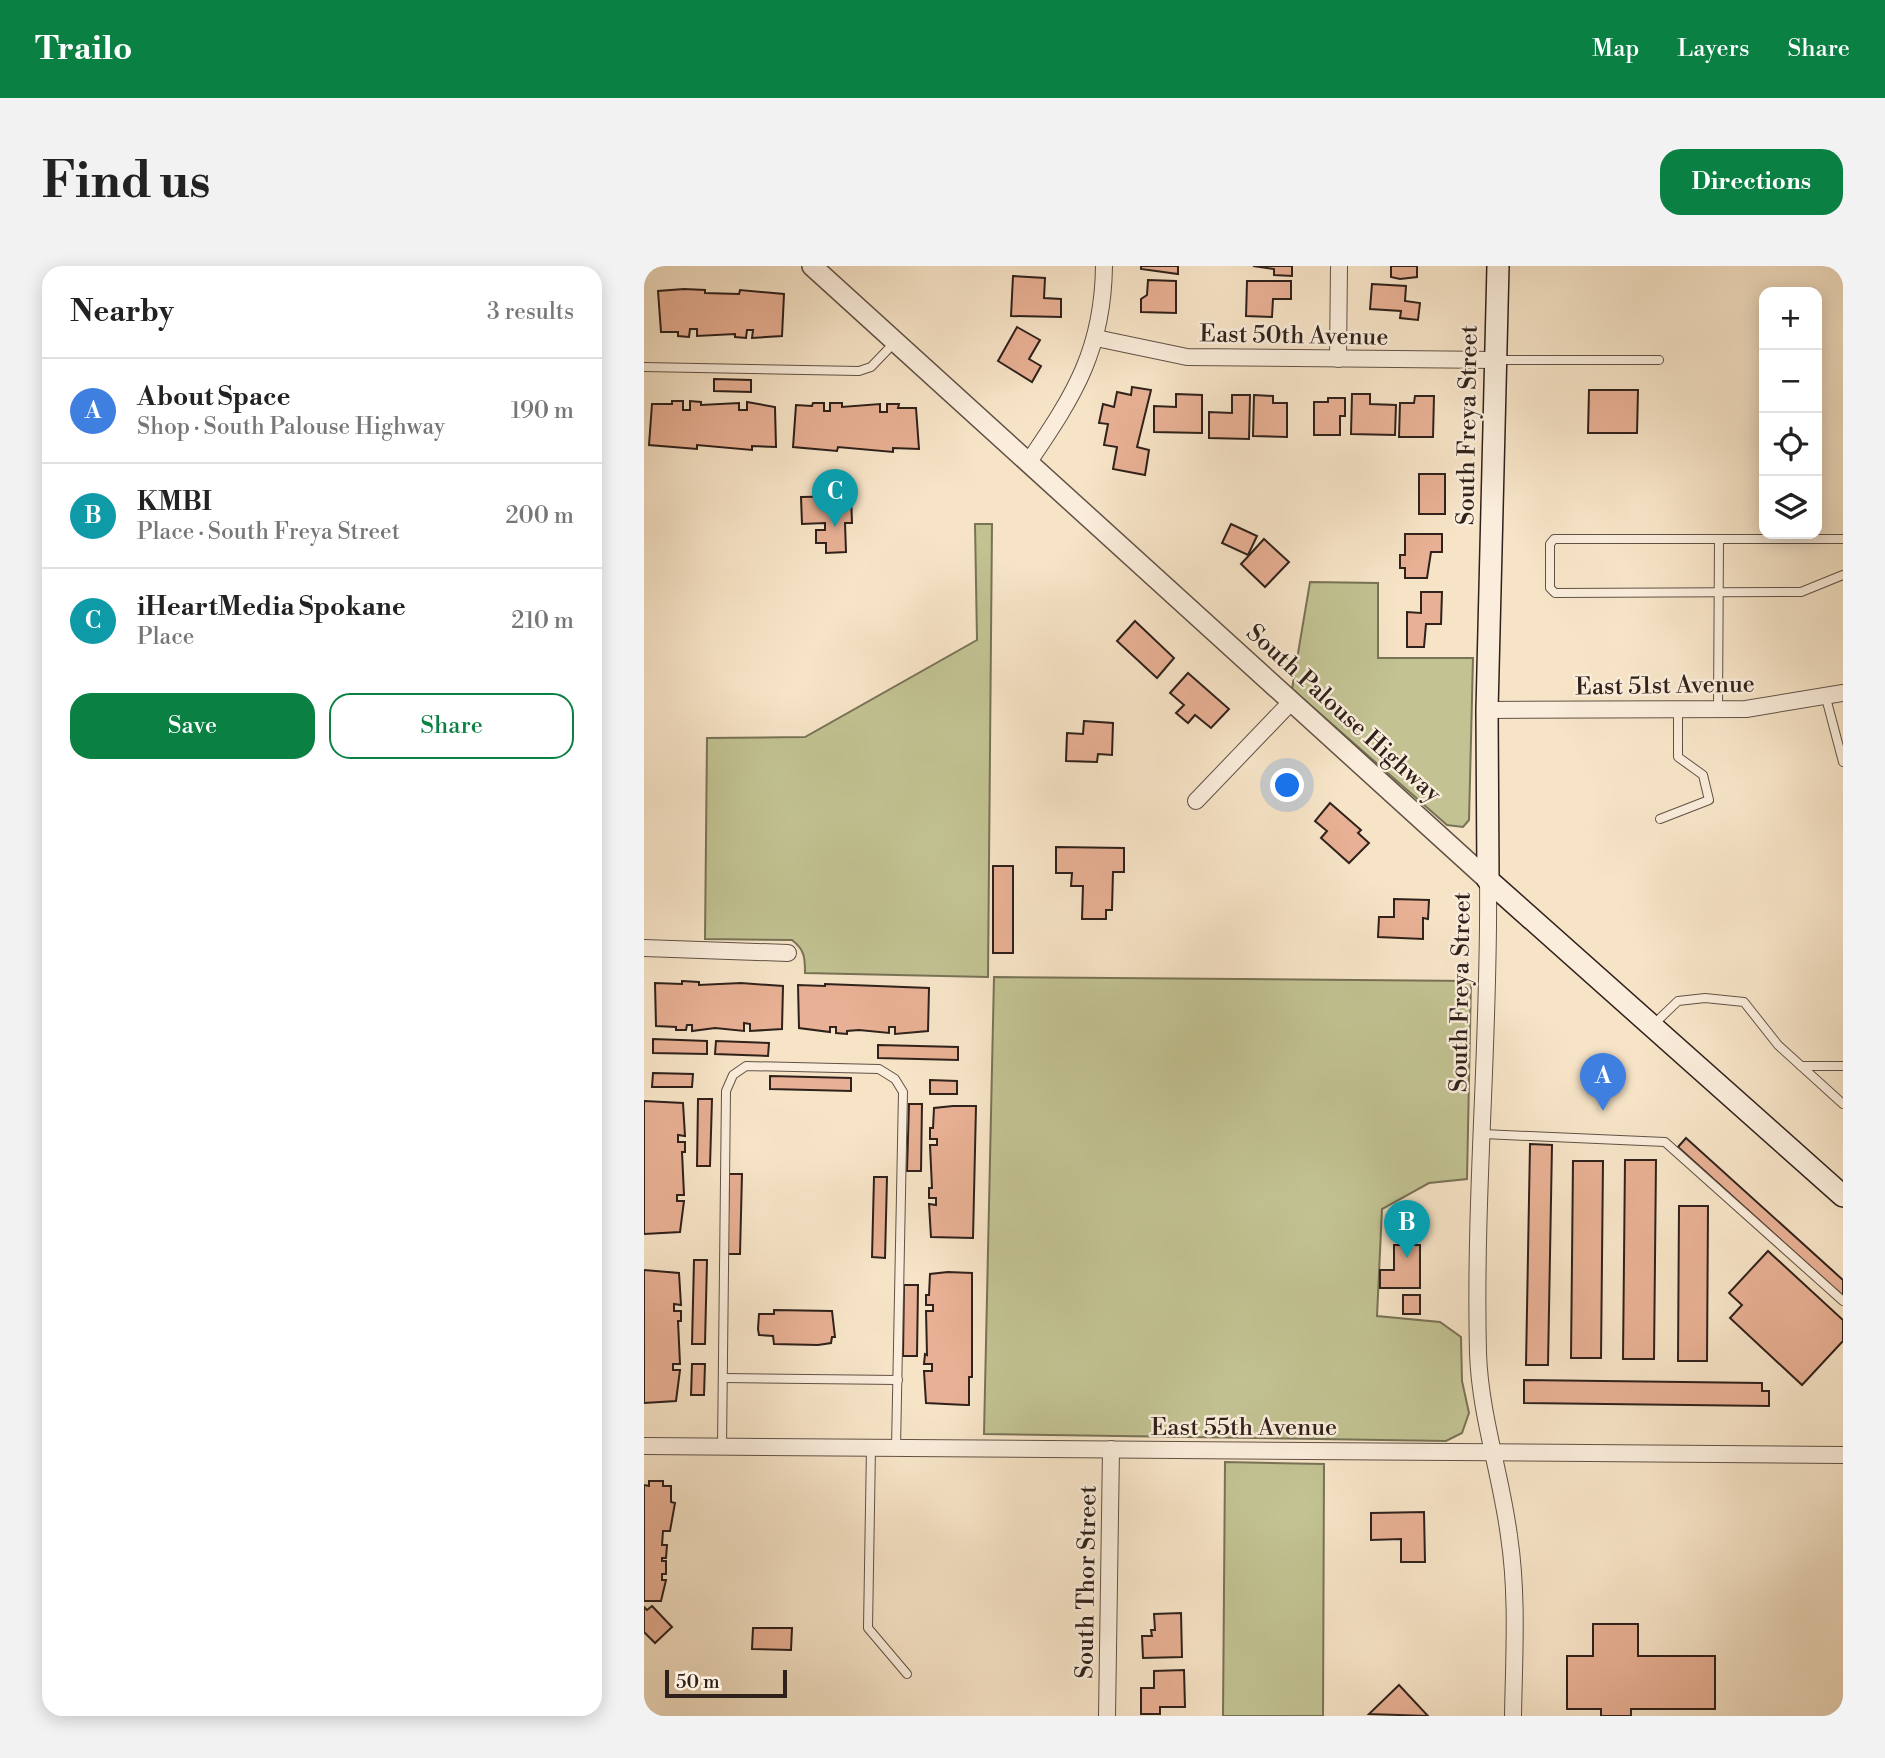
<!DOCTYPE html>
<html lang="en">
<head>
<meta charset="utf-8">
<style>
	body { margin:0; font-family:"Libre Bodoni",serif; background:#f2f2f2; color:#222 }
	.controls { position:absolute; right:21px; top:21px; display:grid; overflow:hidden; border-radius:14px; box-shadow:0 4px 18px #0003 }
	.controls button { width:63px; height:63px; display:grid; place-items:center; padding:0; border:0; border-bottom:2px solid #e0e0e0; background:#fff; color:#222; font:35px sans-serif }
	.scale { position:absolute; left:21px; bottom:18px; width:122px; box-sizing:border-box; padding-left:7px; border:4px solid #2f211b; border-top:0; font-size:19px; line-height:24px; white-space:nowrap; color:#2f211b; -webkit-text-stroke:5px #faeddb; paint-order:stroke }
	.you { position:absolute; left:644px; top:520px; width:24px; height:24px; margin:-18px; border:5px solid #fff; border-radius:50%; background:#1a73e8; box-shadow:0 0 0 10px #1a73e833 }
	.badge { display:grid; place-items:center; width:46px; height:46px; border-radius:50%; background:#0b8043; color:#fff; font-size:23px; font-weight:700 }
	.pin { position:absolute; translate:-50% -58px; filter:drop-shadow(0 2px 4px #0008) }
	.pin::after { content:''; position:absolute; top:37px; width:24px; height:21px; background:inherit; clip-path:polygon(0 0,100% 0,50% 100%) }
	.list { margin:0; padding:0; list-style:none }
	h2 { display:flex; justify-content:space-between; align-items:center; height:91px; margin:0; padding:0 28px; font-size:30px }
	h2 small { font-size:23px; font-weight:400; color:#767676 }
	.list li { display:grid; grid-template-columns:46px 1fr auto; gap:21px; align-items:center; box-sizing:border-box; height:105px; padding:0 28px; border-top:2px solid #e0e0e0 }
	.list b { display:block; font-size:26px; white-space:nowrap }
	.list p { margin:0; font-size:23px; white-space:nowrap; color:#767676 }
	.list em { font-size:23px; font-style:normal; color:#767676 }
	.actions { display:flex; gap:14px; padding:21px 28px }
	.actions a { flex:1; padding:16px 0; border:2px solid #0b8043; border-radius:21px; text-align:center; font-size:24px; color:#0b8043 }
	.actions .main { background:#0b8043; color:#fff }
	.icon { flex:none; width:38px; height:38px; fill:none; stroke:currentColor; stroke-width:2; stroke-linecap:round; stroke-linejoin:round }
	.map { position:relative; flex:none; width:1199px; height:1450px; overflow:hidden; border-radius:21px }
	header { display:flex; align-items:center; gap:42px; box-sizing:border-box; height:98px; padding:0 35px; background:#0b8043; color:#fff }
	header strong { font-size:33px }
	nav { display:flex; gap:38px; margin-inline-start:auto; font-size:24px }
	.intro { display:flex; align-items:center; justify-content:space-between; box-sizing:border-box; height:168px; padding:0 42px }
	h1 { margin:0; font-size:49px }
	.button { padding:18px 32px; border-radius:21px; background:#0b8043; color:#fff; font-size:24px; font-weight:700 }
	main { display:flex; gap:42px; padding:0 42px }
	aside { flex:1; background:#fff; border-radius:21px; box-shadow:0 4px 18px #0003 }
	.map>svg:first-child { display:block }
	.green { fill:#c2c292; stroke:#787256; stroke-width:2 }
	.building { fill:#e8b094; stroke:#2f211b; stroke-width:2 }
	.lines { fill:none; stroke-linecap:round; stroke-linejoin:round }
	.service-casing { stroke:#615246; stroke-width:10 }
	.minor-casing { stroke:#615246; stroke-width:18 }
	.tertiary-casing { stroke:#615246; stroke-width:22 }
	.secondary-casing { stroke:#2f211b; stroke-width:24 }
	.service { stroke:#faeddb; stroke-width:8 }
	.minor { stroke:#faeddb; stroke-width:16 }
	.tertiary { stroke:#faeddb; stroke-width:19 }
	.secondary { stroke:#faeddb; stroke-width:21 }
	.labels { text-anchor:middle; stroke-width:5; stroke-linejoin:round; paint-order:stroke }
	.street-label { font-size:24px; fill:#2f211b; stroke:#faeddb }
</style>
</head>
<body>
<header>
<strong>Trailo</strong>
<nav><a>Map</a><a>Layers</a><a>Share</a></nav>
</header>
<div class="intro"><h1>Find us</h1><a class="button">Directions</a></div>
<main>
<aside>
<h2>Nearby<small>3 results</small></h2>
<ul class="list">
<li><span class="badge" style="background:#3f7fe0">A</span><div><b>About Space</b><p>Shop · South Palouse Highway</p></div><em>190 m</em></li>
<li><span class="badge" style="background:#0f9aa8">B</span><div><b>KMBI</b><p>Place · South Freya Street</p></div><em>200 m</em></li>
<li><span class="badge" style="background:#0f9aa8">C</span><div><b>iHeartMedia Spokane</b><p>Place</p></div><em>210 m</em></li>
</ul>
<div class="actions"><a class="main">Save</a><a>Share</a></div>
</aside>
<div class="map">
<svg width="1199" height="1450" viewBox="0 0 1199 1450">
	<rect width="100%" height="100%" fill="#f7e4c7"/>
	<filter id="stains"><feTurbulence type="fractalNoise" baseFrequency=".00286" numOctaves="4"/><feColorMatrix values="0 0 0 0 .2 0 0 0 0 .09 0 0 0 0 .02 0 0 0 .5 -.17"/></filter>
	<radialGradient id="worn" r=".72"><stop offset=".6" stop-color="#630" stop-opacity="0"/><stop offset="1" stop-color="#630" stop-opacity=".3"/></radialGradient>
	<g class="green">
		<path d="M331,258H348L344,711L161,707C161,692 161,684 148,674L61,673L63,472L161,471L333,374Z"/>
		<polygon points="666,316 734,317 734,392 829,392 825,554 819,561 803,559 648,423"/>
		<polygon points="350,711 827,715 823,913 785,917 738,943 733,1050 796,1056 817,1071 818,1115 825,1147 818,1167 802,1175 340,1168"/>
		<polygon points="581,1196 680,1198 679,1450 579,1450"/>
	</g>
	<g class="building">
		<polygon points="497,0 534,0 534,8 497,3"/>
		<polygon points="609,0 648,0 648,10 630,9 630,3"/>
		<polygon points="747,0 773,0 773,11 756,13 747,11"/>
		<polygon points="369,10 401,12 400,32 417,33 417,51 367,50"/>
		<polygon points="504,14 532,15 532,47 497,46 497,33 503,29"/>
		<polygon points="603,15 647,15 647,33 629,33 628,51 602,50"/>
		<polygon points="728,18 762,20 761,35 776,37 774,54 756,52 757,45 726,43"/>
		<polygon points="40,23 61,24 61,27 95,28 96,24 140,28 138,70 108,72 109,64 103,64 102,72 91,71 91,68 53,70 53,63 46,63 45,71 34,70 34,66 17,66 14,25"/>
		<polygon points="373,61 396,74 385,93 397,100 388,116 354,95"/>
		<polygon points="70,113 107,114 107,126 70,125"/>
		<polygon points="488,121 507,124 493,181 505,184 501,209 469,203 473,181 460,179 464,158 455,157 459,138 470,141 473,126 487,129"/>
		<polygon points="945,124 994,124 993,167 944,167"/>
		<polygon points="532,128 558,129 558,167 510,166 510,140 532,141"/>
		<polygon points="708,128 726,128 726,138 752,139 751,169 707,168"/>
		<polygon points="588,129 606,129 605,173 565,172 565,146 588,147"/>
		<polygon points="610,129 629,130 629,137 643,137 643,171 609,170"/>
		<polygon points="771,130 790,130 789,171 755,171 756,137 770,137"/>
		<polygon points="684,132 701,132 701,150 696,150 696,169 670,169 670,136 684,136"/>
		<polygon points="28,135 39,135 39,144 46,144 46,135 57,136 57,139 95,137 95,144 103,144 103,136 131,141 132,181 108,180 108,184 53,179 53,183 5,179 8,138 28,138"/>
		<polygon points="169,137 180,137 180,145 186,145 186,137 198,137 198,141 236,138 236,146 243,146 243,138 255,138 254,142 272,142 275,183 249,182 249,186 194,181 193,185 149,181 152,139 168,140"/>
		<rect x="775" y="208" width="26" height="40"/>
		<polygon points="207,230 208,257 201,257 202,286 182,287 182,277 172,277 172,264 181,264 181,257 158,258 157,231"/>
		<polygon points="587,258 613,270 604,289 578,277"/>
		<polygon points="761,268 798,268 798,286 787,286 783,312 761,312 761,302 756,302 756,289 761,289"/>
		<polygon points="620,273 645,296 621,321 597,298"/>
		<polygon points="777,326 798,326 797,358 782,358 780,381 763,381 763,346 777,347"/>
		<polygon points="491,355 530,392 513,412 473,375"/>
		<polygon points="544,407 585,443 567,462 551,449 544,457 532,447 540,439 526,427"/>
		<polygon points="440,455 469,457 468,489 454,488 453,496 422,495 423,467 439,468"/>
		<polygon points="686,537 717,564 714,567 725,577 705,597 677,572 683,565 671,555"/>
		<polygon points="412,581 480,582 480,606 469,606 468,644 462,644 462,653 438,653 439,620 427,620 428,607 412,607"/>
		<rect x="349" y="600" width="20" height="87"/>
		<polygon points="750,633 785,634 784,653 779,652 779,673 734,671 735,651 750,651"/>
		<polygon points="38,715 55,716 55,719 97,717 139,720 138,763 106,765 106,758 100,757 100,765 71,762 48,765 48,759 43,759 42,764 32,764 32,761 12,760 11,717 38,718"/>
		<polygon points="181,718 285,722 284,765 251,768 251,761 245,761 245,767 215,764 203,765 203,768 192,767 192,761 186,761 186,766 155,762 154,719 181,720"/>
		<polygon points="9,773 63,775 63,788 9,787"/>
		<polygon points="72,775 125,777 124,790 71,788"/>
		<polygon points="234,779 314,781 314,794 234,792"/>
		<polygon points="9,807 49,808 48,821 8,821"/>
		<polygon points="126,810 207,812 207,825 126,823"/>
		<polygon points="286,814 313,815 313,828 286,828"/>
		<polygon points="54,833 68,833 66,900 53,900"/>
		<polygon points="0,835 39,837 41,870 34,869 34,876 41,876 41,886 38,886 40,929 33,929 33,935 40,935 36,966 0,968"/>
		<polygon points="265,838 278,838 277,905 263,905"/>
		<polygon points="309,840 332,840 329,972 287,971 285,938 292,939 292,932 285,932 285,922 288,922 286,879 293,879 293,873 286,873 286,862 289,862 290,842"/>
		<polygon points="1042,872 1199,1014 1199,1030 1034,881"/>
		<polygon points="886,878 908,879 904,1099 882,1099"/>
		<polygon points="981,894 1012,894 1010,1093 979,1093"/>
		<polygon points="929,895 959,895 957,1092 927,1092"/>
		<polygon points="85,908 98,908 96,988 83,988"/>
		<polygon points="230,911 243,911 241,992 228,991"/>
		<polygon points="1035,940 1064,940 1063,1095 1034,1095"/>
		<polygon points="750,979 776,979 776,1022 736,1022 736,1004 750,1004"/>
		<polygon points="1124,985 1199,1054 1199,1075 1158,1119 1086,1052 1098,1039 1085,1027"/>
		<polygon points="50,994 63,994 61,1078 48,1078"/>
		<polygon points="0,1004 35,1007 37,1039 30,1038 30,1045 37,1045 37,1055 34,1055 36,1098 29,1098 29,1104 36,1104 32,1135 0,1137"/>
		<polygon points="304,1006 328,1007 328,1111 325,1111 325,1139 322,1139 282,1137 280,1105 288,1105 288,1098 280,1098 281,1088 283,1089 282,1045 289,1045 289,1039 282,1039 282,1029 285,1029 286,1008"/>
		<polygon points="260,1019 274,1019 273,1090 259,1090"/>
		<rect x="759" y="1029" width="17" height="19"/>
		<polygon points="130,1044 188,1045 191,1071 188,1071 187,1077 174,1079 130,1078 129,1070 115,1069 114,1063 115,1048 130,1048"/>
		<polygon points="48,1098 61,1098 60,1129 47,1129"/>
		<polygon points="880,1114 1118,1117 1118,1125 1125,1125 1125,1140 880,1137"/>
		<polygon points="5,1215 19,1215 19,1220 27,1220 27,1236 31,1237 26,1265 19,1265 18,1279 23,1279 22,1292 18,1292 18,1295 22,1295 22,1308 18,1308 18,1314 22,1314 17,1335 0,1335 0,1219 5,1220"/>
		<polygon points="780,1246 781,1296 757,1296 757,1273 727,1274 727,1247"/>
		<polygon points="8,1340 28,1361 11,1377 0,1366 0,1341 3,1344"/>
		<polygon points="537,1347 538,1391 499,1392 498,1370 508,1370 507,1364 511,1364 510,1348"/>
		<polygon points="949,1358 994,1358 994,1390 1071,1390 1071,1443 987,1443 987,1450 957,1450 957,1443 923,1443 923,1390 949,1390"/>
		<polygon points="109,1362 148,1362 147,1384 108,1383"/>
		<polygon points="540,1404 541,1441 516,1441 516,1448 497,1448 497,1422 510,1422 510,1405"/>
		<polygon points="755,1419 784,1450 725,1448"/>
	</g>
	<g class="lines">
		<defs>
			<g id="service">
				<polyline points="854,94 1015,94"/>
				<polyline points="0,101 215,105 227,101 251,76"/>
				<polyline points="1199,273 910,273 906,278 906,322 911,327 1157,326 1199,309"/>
				<polyline points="1182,432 1199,496"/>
				<polyline points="1074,443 1075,273"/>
				<polyline points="1016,553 1065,534 1059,509 1034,491 1034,443"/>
				<polyline points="1009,759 1034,735 1061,732 1100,736 1134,779 1199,838"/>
				<polyline points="1157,800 1199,800"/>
				<polyline points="839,868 1021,876 1199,1035"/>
				<polyline points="80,1112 254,1114"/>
				<polyline points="78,1180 82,825 89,809 102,800 235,803 251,813 259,826 252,1182"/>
				<polyline points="227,1181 224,1362 263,1408"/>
			</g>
			<g id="minor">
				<polyline points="452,72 543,91 851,94"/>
				<polyline points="694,93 695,0"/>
				<path d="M386,194C431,128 459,83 460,0"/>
				<polyline points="843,444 1102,443 1199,427"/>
				<polyline points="552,535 647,436"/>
				<path d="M844,614C846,771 830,929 834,1087C836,1149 857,1208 865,1270C874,1329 870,1390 869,1450"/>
				<polyline points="0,682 144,687"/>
				<polyline points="0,1180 1199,1189"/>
				<polyline points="463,1450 467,1183"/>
			</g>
			<polyline id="tertiary" points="168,0 844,614"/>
			<polyline id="secondary" points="854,0 843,444 844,614 1199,930"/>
		</defs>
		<use href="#service" class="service-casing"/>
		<use href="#minor" class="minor-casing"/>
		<use href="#tertiary" class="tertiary-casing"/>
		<use href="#secondary" class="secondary-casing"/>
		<use href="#service" class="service"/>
		<use href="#minor" class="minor"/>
		<use href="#tertiary" class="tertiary"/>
		<use href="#secondary" class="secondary"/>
	</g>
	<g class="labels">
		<g class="street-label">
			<text transform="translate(650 69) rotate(1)" y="8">East 50th Avenue</text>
			<text transform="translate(823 159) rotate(-89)" y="8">South Freya Street</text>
			<text transform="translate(1021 419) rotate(-1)" y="8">East 51st Avenue</text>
			<text transform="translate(700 447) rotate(42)" y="8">South Palouse Highway</text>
			<text transform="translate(816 726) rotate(-89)" y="8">South Freya Street</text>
			<text x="600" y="1169">East 55th Avenue</text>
			<text transform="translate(442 1316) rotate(-89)" y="8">South Thor Street</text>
		</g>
	</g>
	<rect width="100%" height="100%" filter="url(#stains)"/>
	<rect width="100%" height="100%" fill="url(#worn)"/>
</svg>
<div class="controls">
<button>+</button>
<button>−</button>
<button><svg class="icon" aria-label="locate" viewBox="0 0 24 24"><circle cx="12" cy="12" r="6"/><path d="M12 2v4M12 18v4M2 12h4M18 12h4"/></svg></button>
<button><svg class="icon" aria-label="layers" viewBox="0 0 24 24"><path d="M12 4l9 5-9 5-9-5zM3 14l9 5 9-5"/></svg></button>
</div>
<div class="scale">50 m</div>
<div class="you"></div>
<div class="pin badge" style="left:959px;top:845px;background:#3f7fe0">A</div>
<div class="pin badge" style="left:763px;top:992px;background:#0f9aa8">B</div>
<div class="pin badge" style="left:191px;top:261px;background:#0f9aa8">C</div>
</div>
</main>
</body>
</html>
